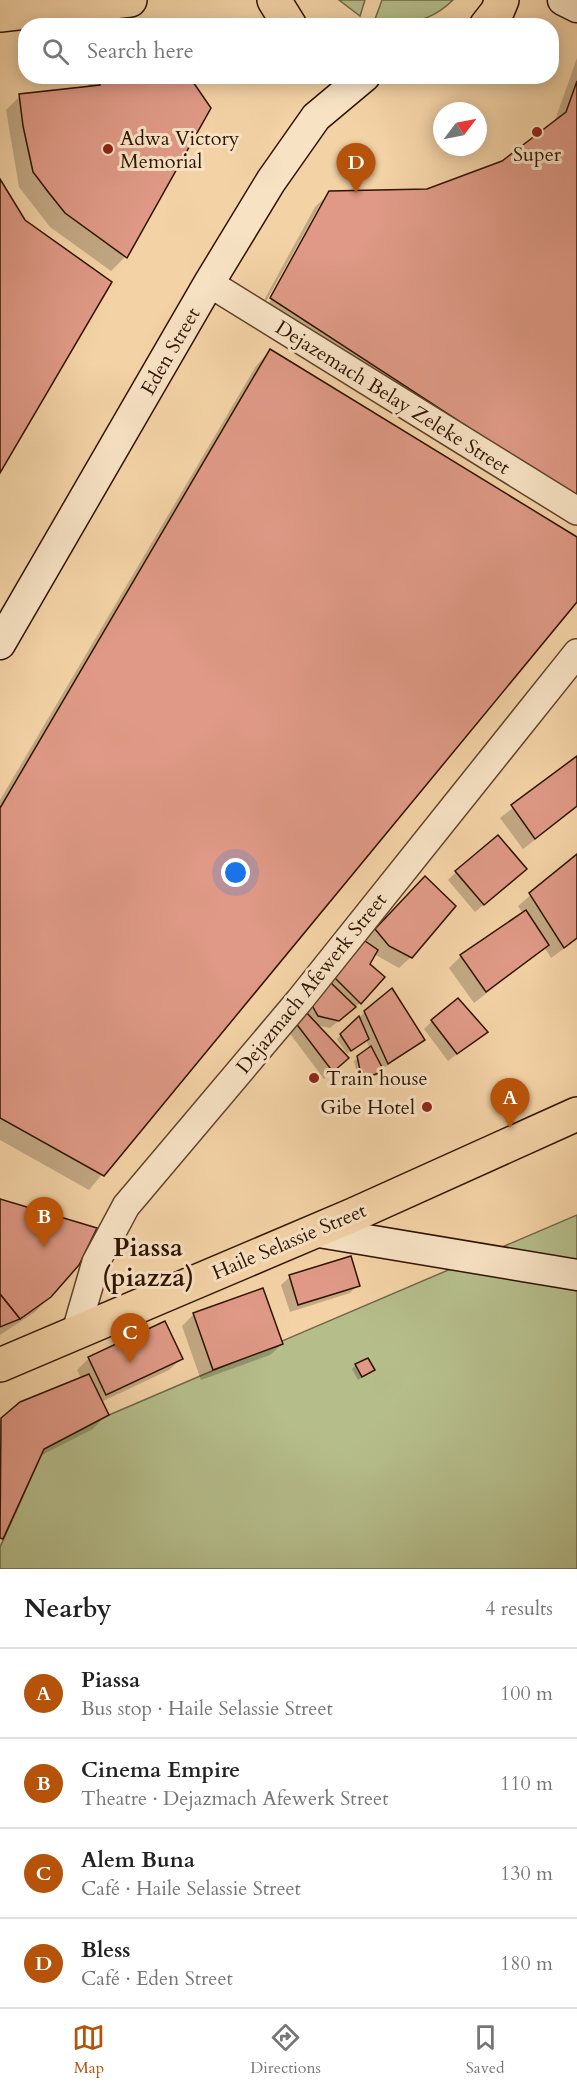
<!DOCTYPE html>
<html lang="en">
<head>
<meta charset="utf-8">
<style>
	body { margin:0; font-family:Cardo,serif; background:#f2f2f2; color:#222 }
	.compass { position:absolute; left:433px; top:102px; width:54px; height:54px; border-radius:50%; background:#fff; box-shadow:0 3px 15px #0003; rotate:58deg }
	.you { position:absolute; left:236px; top:873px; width:21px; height:21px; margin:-15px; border:4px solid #fff; border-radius:50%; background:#1a73e8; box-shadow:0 0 0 9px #1a73e833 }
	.badge { display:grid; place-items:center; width:39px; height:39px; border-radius:50%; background:#b45309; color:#fff; font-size:20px; font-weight:700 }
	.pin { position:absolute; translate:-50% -50px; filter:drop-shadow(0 2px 3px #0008) }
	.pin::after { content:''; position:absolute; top:32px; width:21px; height:18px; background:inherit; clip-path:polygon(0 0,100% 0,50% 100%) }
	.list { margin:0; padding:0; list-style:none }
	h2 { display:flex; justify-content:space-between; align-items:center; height:78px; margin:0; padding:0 24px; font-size:26px }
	h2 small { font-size:20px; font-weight:400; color:#767676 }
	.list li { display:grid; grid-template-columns:39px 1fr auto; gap:18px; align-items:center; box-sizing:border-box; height:90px; padding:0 24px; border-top:2px solid #e0e0e0 }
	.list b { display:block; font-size:22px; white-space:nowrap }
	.list p { margin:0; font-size:20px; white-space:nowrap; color:#767676 }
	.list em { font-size:20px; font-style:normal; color:#767676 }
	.icon { flex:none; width:33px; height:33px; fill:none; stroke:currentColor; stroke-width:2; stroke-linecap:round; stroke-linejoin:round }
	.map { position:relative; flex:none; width:577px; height:1569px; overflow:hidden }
	.search { position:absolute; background:#fff; box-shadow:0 3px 15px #0003; left:18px; right:18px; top:18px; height:66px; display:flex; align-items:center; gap:15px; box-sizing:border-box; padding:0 21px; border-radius:24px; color:#767676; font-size:22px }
	.sheet { height:438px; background:#fff }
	nav { display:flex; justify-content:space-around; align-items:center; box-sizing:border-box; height:84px; border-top:2px solid #e0e0e0; background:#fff; font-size:16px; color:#767676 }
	nav a { display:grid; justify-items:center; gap:3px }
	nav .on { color:#b45309 }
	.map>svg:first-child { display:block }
	.green { fill:#b5bd8b; stroke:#726846; stroke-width:1.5 }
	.shadow { fill:#0003; fill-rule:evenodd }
	.building { fill:#df9986; stroke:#2f1300; stroke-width:1.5 }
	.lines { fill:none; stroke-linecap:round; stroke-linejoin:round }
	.tertiary-casing { stroke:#604329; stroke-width:30 }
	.secondary-casing { stroke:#2f1300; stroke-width:33 }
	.primary-casing { stroke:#2f1300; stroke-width:36 }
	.tertiary { stroke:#f7e2c4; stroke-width:27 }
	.secondary { stroke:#f7e2c4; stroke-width:30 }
	.primary { stroke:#f3d2a5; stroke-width:33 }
	.poi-dot { fill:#8f2418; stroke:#f7e2c4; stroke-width:2 }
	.labels { text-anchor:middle; stroke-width:6; stroke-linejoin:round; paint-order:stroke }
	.poi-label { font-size:20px; fill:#2f1300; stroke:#f7e2c4; text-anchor:start }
	.street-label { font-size:20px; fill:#2f1300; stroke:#f7e2c4 }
	.district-label { font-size:26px; font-weight:bold; fill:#2f1300; stroke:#f7e2c4 }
</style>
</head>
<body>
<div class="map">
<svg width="577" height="1569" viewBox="0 0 577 1569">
	<rect width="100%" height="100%" fill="#f3d2a5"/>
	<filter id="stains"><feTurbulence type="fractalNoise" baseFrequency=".00333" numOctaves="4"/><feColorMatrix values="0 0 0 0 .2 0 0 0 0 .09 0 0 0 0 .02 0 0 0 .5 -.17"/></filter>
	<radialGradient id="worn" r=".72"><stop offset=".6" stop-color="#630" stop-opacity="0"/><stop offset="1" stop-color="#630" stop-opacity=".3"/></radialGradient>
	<g class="green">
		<polygon points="339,0 365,0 360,16"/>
		<path d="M382,0H453C431,22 403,27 374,22Z"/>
		<polygon points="577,1215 577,1569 0,1569 0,1547 44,1449 109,1415"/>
	</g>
	<g class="shadow">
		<path d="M577,58V521L257,313L315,207L330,193L427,190L503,162L554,123ZM320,205H323L268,305L265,303Z"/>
		<polygon points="95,76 187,76 210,109 125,257 111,271 50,227 19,187 6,110 20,96 86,88"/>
		<polygon points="270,351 577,539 577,600 89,1190 0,1140 0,800 256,366"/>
		<polygon points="577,758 577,807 523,849 500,818"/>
		<polygon points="577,856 577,939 551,958 545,948 474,1003 449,968 461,956 523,914 518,906"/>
		<polygon points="456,872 517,877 475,912 448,880"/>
		<polygon points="413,890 411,957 399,968 374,954 368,965 360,1003 330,1028 316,1025 339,1066 324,1079 288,1031 364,941"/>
		<polygon points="365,1012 424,1040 381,1070 378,1075 359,1082 354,1061 370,1049 366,1040 347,1054 337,1039"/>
		<polygon points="432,1021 485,1032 448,1061 424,1029"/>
		<polygon points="0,1200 50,1296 35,1312 0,1335"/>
		<polygon points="290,1277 358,1285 350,1293 290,1312 281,1285"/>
		<polygon points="194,1314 282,1344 270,1355 201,1380 182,1326"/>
		<polygon points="89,1358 181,1359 169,1370 101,1402 107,1414 93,1429 38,1457 0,1540 0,1421 21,1404 81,1378 77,1370"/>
		<polygon points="356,1365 373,1370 358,1380 352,1369"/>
	</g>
	<g class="building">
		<polygon points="100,76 189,76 211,108 127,258 65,213 49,193 33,172 23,126 19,94 100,85"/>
		<polygon points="577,81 577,498 270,298 329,191 427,189 502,161 566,112"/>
		<polygon points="0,179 25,220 112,282 0,473"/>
		<polygon points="270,349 577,537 577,602 104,1176 0,1118 0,808"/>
		<polygon points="577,756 577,806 535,839 511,805"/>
		<polygon points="498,835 527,869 484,905 455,871"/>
		<polygon points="577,854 577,938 564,948 529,893"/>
		<polygon points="425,876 456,906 412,958 389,946 375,929"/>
		<polygon points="526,910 549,945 486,992 460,955"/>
		<polygon points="365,941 378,950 370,964 385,977 361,1004 334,977"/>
		<polygon points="330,982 356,1007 339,1021 318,1016 309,1000"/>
		<polygon points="392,988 425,1040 388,1064 364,1011"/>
		<polygon points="458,998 488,1032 457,1054 431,1020"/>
		<polygon points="305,1011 349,1058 333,1072 295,1022"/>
		<polygon points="359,1016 369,1039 351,1051 340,1034"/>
		<polygon points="371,1046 384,1071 362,1079 357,1056"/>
		<polygon points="0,1199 97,1228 79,1265 51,1297 20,1319 0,1294"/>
		<polygon points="351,1256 360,1286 298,1305 289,1275"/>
		<polygon points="263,1288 283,1344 213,1370 193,1313"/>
		<polygon points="0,1294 20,1319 0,1327"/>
		<polygon points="165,1321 183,1359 106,1395 88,1357"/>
		<polygon points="368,1358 375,1370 362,1377 355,1364"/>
		<polygon points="89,1374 109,1415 44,1449 3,1539 0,1538 1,1418 20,1402"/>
	</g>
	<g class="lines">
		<defs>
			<g id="tertiary">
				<polyline points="209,283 577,511"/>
				<polyline points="76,1331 96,1262 126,1206 299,1001 577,653"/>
			</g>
			<g id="secondary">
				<polyline points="563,0 577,7"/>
				<polyline points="0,644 209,283 271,181 316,117 365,76"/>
				<polyline points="313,1231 577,1275"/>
			</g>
			<g id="primary">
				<polyline points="274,0 290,26"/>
				<polyline points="0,15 130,0"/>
				<polyline points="486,26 497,12 502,0"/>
				<polyline points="0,1365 353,1215 577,1114"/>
			</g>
		</defs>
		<use href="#tertiary" class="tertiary-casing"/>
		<use href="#secondary" class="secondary-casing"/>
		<use href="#primary" class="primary-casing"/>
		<use href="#tertiary" class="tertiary"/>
		<use href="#secondary" class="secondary"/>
		<use href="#primary" class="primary"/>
	</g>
	<g class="poi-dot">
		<circle cx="537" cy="132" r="6"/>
		<circle cx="108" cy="149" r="6"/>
		<circle cx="314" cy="1078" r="6"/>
		<circle cx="427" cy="1107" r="6"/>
	</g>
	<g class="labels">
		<g class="poi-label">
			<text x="120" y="145">Adwa Victory<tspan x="120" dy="23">Memorial</tspan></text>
			<text x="537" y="161" text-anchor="middle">Super</text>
			<text x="326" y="1085">Train house</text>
			<text x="415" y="1114" text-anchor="end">Gibe Hotel</text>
		</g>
		<g class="street-label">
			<text transform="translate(170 351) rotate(-60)" y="7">Eden Street</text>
			<text transform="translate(393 397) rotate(32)" y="7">Dejazemach Belay Zeleke Street</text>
			<text transform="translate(311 983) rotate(-51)" y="7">Dejazmach Afewerk Street</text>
			<text transform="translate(289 1241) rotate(-23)" y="7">Haile Selassie Street</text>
		</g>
		<g class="district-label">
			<text x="148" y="1256">Piassa<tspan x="148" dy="30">(piazza)</tspan></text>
		</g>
	</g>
	<rect width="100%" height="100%" filter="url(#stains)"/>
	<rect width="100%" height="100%" fill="url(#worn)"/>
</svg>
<svg class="compass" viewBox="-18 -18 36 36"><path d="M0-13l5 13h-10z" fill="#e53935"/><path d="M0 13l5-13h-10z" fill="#767676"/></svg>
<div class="you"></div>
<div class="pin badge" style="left:510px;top:1128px">A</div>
<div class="pin badge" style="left:44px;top:1247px">B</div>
<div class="pin badge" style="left:130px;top:1363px">C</div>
<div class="pin badge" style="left:356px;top:193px">D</div>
<div class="search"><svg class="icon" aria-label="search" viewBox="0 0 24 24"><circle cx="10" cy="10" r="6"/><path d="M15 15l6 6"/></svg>Search here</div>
</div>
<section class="sheet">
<h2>Nearby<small>4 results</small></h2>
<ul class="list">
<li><span class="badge">A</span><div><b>Piassa</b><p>Bus stop · Haile Selassie Street</p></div><em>100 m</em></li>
<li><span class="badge">B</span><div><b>Cinema Empire</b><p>Theatre · Dejazmach Afewerk Street</p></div><em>110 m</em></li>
<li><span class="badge">C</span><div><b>Alem Buna</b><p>Café · Haile Selassie Street</p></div><em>130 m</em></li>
<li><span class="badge">D</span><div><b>Bless</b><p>Café · Eden Street</p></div><em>180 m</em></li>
</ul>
</section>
<nav>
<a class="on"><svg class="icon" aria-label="map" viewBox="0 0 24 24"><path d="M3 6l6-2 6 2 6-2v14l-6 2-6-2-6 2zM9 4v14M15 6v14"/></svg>Map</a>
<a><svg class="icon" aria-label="directions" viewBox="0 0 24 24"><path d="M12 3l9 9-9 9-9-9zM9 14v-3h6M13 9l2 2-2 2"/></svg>Directions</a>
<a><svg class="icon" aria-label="saved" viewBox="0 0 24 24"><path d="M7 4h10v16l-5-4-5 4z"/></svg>Saved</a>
</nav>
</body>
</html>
